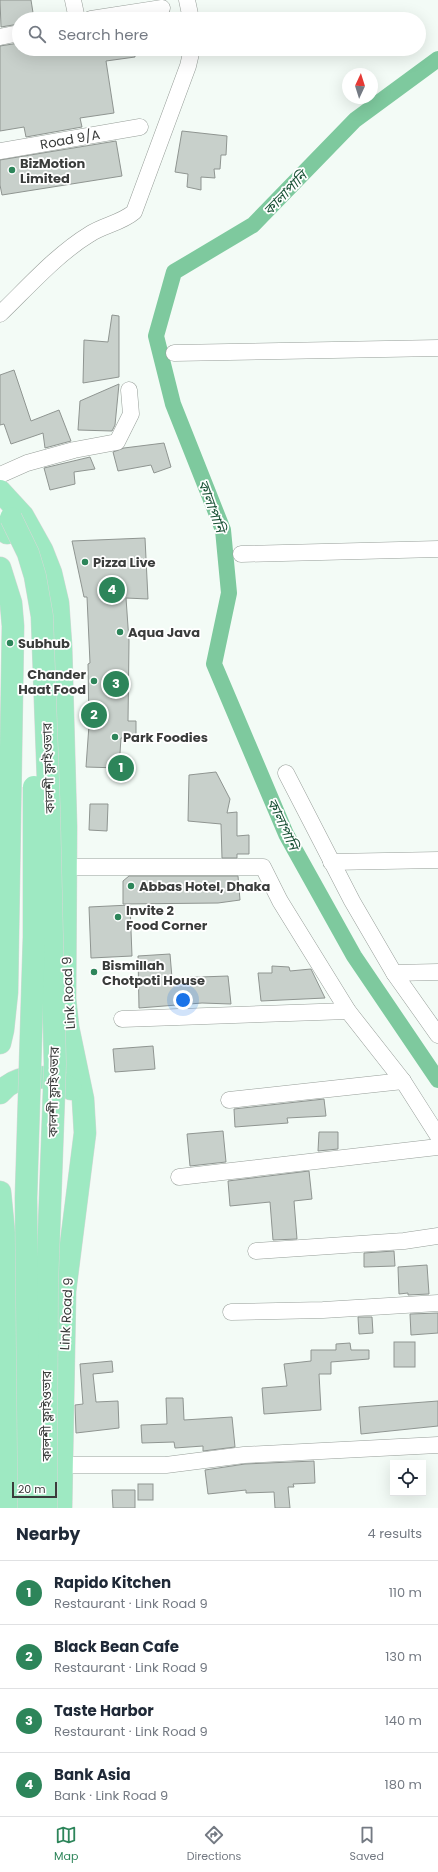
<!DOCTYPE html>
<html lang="en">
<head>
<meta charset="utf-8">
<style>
	body { margin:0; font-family:Poppins,"Noto Sans Bengali",sans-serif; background:#f6f6f7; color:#1f2937 }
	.controls { position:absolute; right:12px; bottom:12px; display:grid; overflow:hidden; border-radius:0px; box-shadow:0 4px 16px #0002 }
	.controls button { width:36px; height:36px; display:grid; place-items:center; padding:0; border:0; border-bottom:1px solid #e0e1e3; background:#fff; color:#1f2937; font:20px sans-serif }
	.compass { position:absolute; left:342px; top:68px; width:36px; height:36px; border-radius:50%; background:#fff; box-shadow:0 4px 16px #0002; rotate:4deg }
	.scale { position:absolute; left:12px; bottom:10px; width:45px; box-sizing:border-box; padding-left:4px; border:2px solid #3a3c3b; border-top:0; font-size:11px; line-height:14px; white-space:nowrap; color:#3a3c3b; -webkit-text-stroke:3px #fff; paint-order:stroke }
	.you { position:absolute; left:183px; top:1000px; width:14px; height:14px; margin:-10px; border:3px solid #fff; border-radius:50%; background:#1a73e8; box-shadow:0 0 0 6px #1a73e833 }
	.badge { display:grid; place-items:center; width:26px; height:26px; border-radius:50%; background:#2d855a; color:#fff; font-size:13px; font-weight:700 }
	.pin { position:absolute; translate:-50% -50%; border:2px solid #fff; box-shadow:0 1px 4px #0006 }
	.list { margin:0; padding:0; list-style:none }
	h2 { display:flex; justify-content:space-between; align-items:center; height:52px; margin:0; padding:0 16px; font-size:17px }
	h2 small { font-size:13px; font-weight:400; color:#747a83 }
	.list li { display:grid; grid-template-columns:26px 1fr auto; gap:12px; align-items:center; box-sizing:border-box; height:64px; padding:0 16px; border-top:1px solid #e0e1e3 }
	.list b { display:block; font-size:15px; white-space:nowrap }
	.list p { margin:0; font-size:13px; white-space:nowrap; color:#747a83 }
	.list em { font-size:13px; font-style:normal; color:#747a83 }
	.icon { flex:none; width:22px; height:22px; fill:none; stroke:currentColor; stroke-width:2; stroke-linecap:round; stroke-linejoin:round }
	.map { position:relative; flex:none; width:438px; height:1508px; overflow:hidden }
	.search { position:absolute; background:#fff; box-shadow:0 4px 16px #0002; left:12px; right:12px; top:12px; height:44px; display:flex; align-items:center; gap:10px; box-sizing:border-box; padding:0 14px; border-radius:22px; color:#747a83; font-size:15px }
	.sheet { height:308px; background:#fff }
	nav { display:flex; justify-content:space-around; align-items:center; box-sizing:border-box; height:56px; border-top:1px solid #e0e1e3; background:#fff; font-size:11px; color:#747a83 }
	nav a { display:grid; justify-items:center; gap:2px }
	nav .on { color:#2d855a }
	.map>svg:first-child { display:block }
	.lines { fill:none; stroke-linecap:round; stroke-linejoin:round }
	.canal { stroke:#7ec99e; stroke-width:16 }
	.building { fill:#c8d0cb; stroke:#8f9591 }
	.minor-casing { stroke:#979e99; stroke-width:17 }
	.primary-casing { stroke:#d8d8d8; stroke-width:23 }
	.minor { stroke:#fff; stroke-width:16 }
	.primary { stroke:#9ee9c2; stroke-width:22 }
	.primary-bridge-casing { stroke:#d8d8d8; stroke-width:23; stroke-linecap:butt }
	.primary-bridge { stroke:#9ee9c2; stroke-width:22 }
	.poi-dot { fill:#2d855a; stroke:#fff; stroke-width:1.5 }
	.labels { text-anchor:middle; stroke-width:3.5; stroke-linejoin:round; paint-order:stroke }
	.street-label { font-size:13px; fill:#3a3c3b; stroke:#fff }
	.poi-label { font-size:13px; font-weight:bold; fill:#3a3c3b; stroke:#fff; text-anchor:start }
	.water-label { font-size:14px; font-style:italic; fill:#1a5236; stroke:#fff }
</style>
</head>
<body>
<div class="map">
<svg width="438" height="1508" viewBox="0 0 438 1508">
	<rect width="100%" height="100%" fill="#f3fbf6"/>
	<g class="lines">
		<polyline class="canal" points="438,59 355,120 253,225 174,272 156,336 173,404 223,530 229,593 214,664 286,834 354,956 438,1080"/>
	</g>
	<g class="building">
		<polygon points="0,0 31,0 34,19 19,19 19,24 1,27"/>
		<polygon points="19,43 19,49 135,49 135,57 106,61 114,113 80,118 82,127 26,137 24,127 0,131 0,46"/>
		<polygon points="182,131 227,136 226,155 221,155 220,169 214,169 215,178 201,177 201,190 187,187 188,174 175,172"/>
		<polygon points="116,141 122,176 2,195 0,185 0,160"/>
		<polygon points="112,315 119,316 119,377 83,383 84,340 108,342"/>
		<polygon points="14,370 31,421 59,410 71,441 45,448 43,433 11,444 4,424 0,425 0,375"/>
		<polygon points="119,384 115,425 112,431 78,430 80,401"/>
		<polygon points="164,443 171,467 154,473 151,465 118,471 113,452 124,448"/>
		<polygon points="90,457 95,469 74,472 75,484 50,490 44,468"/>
		<polygon points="145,538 148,599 126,598 129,641 128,721 136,721 136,738 121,738 119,768 86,767 89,725 88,664 90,663 87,597 84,597 72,541"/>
		<polygon points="216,772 230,799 227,813 237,812 237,836 249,835 249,854 237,854 237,858 222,858 221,824 188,821 189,775"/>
		<polygon points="90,804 108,804 107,831 89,830"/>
		<polygon points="129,876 238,876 240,900 218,903 123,904 123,881"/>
		<polygon points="130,905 132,956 91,958 89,907"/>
		<polygon points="170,954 172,978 228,976 231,1004 202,1003 139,1008 138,956"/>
		<polygon points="272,966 289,967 290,971 311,969 325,998 261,1001 258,973 272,973"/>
		<polygon points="153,1046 155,1069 115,1072 113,1049"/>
		<polygon points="324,1099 326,1116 287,1118 288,1123 235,1127 234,1109"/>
		<polygon points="223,1131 226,1162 190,1166 187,1134"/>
		<polygon points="319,1132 338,1132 338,1149 318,1151"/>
		<polygon points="309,1171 312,1199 294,1201 297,1239 273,1240 270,1202 230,1206 228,1181"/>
		<polygon points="394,1251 395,1266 364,1267 364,1253"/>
		<polygon points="427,1265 429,1294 408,1295 408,1293 399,1294 398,1267"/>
		<polygon points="438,1313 438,1333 411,1335 410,1314"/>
		<polygon points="358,1317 372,1317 373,1333 359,1334"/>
		<rect x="394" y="1342" width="21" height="25"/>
		<polygon points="350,1343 351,1350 369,1350 369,1359 331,1362 331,1374 319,1374 321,1410 264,1414 262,1388 287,1386 284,1364 311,1361 311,1350 336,1350 336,1344"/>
		<polygon points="112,1361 113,1372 93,1374 96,1402 118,1401 119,1428 76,1433 75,1405 83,1404 80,1364"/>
		<polygon points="166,1398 183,1398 184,1420 232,1417 235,1447 203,1451 203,1446 175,1448 174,1442 142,1443 141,1425 167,1424"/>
		<polygon points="438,1401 438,1426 361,1434 359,1407"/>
		<polygon points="314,1461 315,1483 293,1484 294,1487 288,1487 290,1508 275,1508 274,1492 246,1493 246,1490 208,1494 205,1470 245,1464"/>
		<rect x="138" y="1484" width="15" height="16"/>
		<polygon points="112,1490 135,1490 135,1508 113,1508"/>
	</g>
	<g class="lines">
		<defs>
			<g id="minor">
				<polyline points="73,0 77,19"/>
				<polyline points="187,0 191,19"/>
				<polyline points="91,19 162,8"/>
				<polyline points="0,37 19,33"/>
				<polyline points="0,151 140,127"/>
				<path d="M0,314C28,287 57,254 90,234C104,225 121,223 134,212L188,66L192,49"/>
				<polyline points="174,353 438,348"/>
				<polyline points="0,475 27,463 74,450 117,442 131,414 129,390"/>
				<polyline points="241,554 438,549"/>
				<polyline points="286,773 352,901 394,973 438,1035"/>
				<polyline points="331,862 438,860"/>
				<polyline points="66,867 263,867 280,901 348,1011 403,1081 438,1136"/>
				<polyline points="394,973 438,972"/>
				<polyline points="122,1019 348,1011"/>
				<polyline points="229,1100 403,1081"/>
				<polyline points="179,1177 438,1147"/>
				<polyline points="256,1251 404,1241 438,1236"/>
				<polyline points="231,1312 323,1310 438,1303"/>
				<polyline points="62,1465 166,1465 244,1455 438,1445"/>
			</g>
			<g id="primary">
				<polyline points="0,491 23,516 42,550 51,573 58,603 61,646 66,827 65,999 68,1027 83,1099 85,1133 65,1291 61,1508"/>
				<polyline points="0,527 7,533"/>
				<polyline points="0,568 11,603 13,626 7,992 3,1030 0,1043"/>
				<path d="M0,1093C18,1072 50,1073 71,1089"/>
				<polyline points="0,1192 9,1283 9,1508"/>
			</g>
		</defs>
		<use href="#minor" class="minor-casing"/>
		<use href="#primary" class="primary-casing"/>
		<use href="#minor" class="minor"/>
		<use href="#primary" class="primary"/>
		<defs>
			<g id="primary-bridge">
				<polyline points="11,518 28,553 35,576 42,616 49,807 55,1064 47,1286 46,1508"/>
				<polyline points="29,1508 26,1198 34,937 34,787"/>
			</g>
		</defs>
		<use href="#primary-bridge" class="primary-bridge-casing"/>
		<use href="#primary-bridge" class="primary-bridge"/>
	</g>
	<g class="poi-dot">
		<circle cx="12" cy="170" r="4"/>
		<circle cx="85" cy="562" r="4"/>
		<circle cx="120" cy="632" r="4"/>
		<circle cx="10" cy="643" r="4"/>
		<circle cx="94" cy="681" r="4"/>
		<circle cx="115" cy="737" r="4"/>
		<circle cx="131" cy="886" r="4"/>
		<circle cx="118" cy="917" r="4"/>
		<circle cx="94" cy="972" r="4"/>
	</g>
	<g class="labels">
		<g class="street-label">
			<text transform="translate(70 139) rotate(-10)" y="5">Road 9/A</text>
			<text transform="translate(48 768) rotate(-92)" y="5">কালশী ফ্লাইওভার</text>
			<text transform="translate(68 993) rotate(-93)" y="5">Link Road 9</text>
			<text transform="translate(53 1092) rotate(-89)" y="5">কালশী ফ্লাইওভার</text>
			<text transform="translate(66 1314) rotate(-87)" y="5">Link Road 9</text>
			<text transform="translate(46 1416) rotate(-90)" y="5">কালশী ফ্লাইওভার</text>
		</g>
		<g class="poi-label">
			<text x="20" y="168">BizMotion<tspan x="20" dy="15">Limited</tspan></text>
			<text x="93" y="567">Pizza Live</text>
			<text x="128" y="637">Aqua Java</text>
			<text x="18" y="648">Subhub</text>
			<text x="86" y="679" text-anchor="end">Chander<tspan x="86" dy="15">Haat Food</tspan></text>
			<text x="123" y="742">Park Foodies</text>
			<text x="139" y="891">Abbas Hotel, Dhaka</text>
			<text x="126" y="915">Invite 2<tspan x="126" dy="15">Food Corner</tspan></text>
			<text x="102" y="970">Bismillah<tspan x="102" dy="15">Chotpoti House</tspan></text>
		</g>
		<g class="water-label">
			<text transform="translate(285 193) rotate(-46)" y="5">কালাপানি</text>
			<text transform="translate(212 506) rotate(70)" y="5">কালাপানি</text>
			<text transform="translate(283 824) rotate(65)" y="5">কালাপানি</text>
		</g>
	</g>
</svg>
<div class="controls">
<button><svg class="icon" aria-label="locate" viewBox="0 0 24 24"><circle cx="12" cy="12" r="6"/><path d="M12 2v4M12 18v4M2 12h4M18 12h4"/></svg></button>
</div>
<svg class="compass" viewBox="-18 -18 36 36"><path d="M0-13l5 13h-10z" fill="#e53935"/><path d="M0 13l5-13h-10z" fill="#747a83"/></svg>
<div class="scale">20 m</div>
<div class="you"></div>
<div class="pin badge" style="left:121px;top:768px">1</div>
<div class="pin badge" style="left:94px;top:715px">2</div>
<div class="pin badge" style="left:116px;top:684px">3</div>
<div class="pin badge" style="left:112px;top:590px">4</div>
<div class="search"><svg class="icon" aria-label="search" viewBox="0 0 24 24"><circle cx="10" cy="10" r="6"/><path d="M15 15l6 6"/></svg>Search here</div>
</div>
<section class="sheet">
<h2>Nearby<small>4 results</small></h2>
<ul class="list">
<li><span class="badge">1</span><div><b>Rapido Kitchen</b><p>Restaurant · Link Road 9</p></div><em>110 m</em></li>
<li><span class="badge">2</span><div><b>Black Bean Cafe</b><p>Restaurant · Link Road 9</p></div><em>130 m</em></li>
<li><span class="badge">3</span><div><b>Taste Harbor</b><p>Restaurant · Link Road 9</p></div><em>140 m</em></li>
<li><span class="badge">4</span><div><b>Bank Asia</b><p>Bank · Link Road 9</p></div><em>180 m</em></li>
</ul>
</section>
<nav>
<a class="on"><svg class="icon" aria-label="map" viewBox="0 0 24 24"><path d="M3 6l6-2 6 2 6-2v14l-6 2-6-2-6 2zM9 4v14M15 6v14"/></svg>Map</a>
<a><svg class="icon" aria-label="directions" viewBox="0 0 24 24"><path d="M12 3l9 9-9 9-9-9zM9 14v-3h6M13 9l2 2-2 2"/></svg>Directions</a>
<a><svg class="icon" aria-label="saved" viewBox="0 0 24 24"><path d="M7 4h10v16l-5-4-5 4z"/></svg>Saved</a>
</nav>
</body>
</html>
